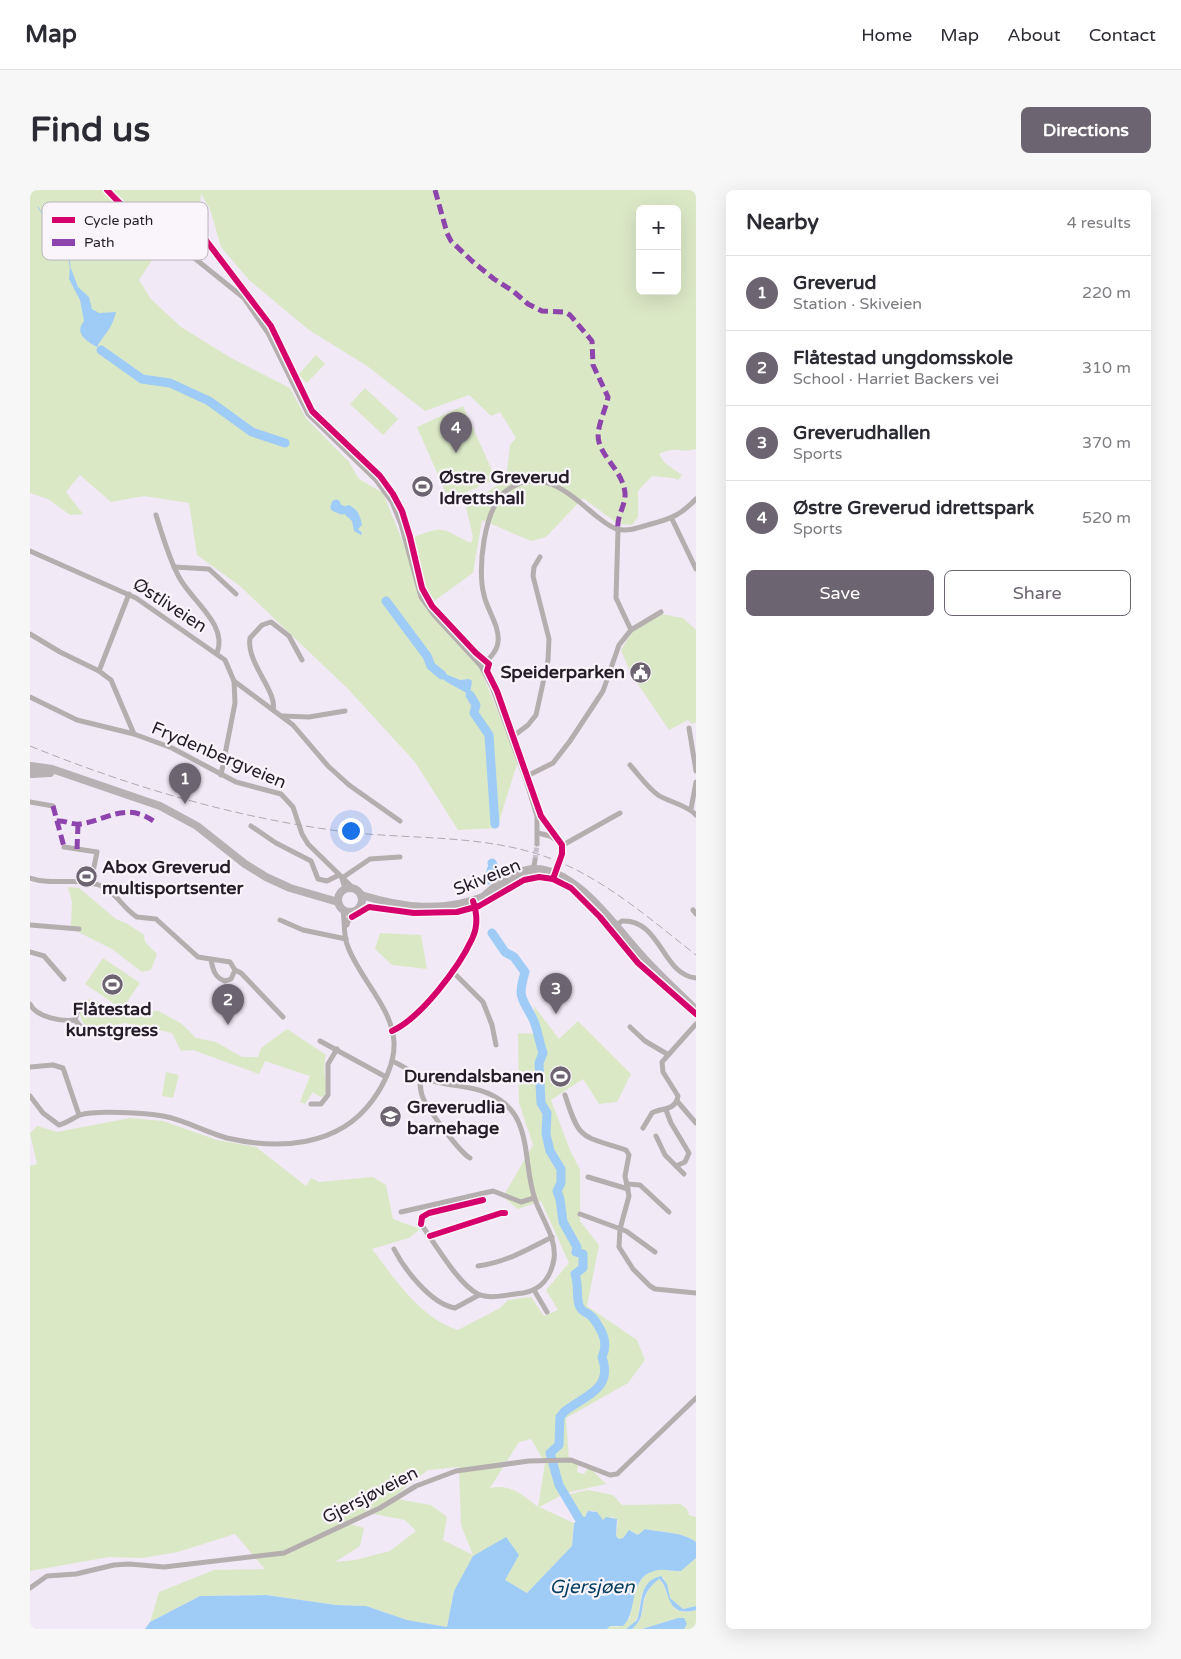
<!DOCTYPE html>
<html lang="en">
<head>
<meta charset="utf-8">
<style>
	body { margin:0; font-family:"Varela Round",sans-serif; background:#f7f7f7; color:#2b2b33 }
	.controls { position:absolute; right:15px; top:15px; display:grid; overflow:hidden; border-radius:8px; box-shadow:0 5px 20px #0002 }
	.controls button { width:45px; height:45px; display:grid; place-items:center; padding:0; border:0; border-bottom:1px solid #e1e1e2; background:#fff; color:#2b2b33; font:25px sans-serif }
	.you { position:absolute; left:320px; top:640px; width:18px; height:18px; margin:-12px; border:4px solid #fff; border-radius:50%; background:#1a73e8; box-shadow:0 0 0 8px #1a73e833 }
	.badge { display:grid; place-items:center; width:32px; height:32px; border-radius:50%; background:#6c6470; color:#fff; font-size:16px; font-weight:700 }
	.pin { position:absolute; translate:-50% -41px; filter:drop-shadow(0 1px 2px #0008) }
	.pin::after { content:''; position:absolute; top:26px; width:18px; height:15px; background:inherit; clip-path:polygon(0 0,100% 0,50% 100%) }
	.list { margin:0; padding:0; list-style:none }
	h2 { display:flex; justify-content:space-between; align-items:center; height:65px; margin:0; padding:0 20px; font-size:21px }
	h2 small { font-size:16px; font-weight:400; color:#7c7c81 }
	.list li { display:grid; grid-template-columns:32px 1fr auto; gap:15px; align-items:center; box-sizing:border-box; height:75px; padding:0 20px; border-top:1px solid #e1e1e2 }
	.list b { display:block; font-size:19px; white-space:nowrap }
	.list p { margin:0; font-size:16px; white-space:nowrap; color:#7c7c81 }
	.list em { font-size:16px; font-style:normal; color:#7c7c81 }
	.actions { display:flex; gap:10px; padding:15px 20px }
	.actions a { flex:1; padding:11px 0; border:1px solid #6c6470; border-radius:8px; text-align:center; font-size:18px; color:#6c6470 }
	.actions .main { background:#6c6470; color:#fff }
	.map { position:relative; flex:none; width:666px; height:1439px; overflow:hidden; border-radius:8px }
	header { display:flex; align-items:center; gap:30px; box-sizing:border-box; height:70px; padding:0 25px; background:#fff; border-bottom:1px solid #e1e1e2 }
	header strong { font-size:24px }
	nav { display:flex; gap:28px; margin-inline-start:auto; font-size:18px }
	.intro { display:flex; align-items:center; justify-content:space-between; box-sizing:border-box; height:120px; padding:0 30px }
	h1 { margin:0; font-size:35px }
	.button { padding:12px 22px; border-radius:8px; background:#6c6470; color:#fff; font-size:18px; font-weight:700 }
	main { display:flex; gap:30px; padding:0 30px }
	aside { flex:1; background:#fff; border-radius:8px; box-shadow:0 5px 20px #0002 }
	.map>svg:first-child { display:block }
	.green { fill:#dbe8c6; fill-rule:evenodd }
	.water { fill:#9eccf6 }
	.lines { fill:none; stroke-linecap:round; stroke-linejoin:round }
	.stream { stroke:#9eccf6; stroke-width:1 }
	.river { stroke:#9eccf6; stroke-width:9 }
	.minor-tunnel { stroke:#c8c0cd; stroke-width:5; stroke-dasharray:5 2.5; stroke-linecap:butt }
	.minor { stroke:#b4aeae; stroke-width:5 }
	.primary { stroke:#b7b1b3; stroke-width:8 }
	.rail { stroke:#b0aab0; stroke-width:1; stroke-dasharray:8 4; stroke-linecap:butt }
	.quiet { stroke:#8e44ad; stroke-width:5; stroke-dasharray:10 5; stroke-linecap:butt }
	.cycleway-casing { stroke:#f9f5fb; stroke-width:9 }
	.cycleway { stroke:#d6006c; stroke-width:6 }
	.labels { text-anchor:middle; stroke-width:4.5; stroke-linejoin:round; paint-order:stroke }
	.poi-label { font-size:18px; font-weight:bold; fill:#241d28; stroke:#f9f5fb; text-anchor:start }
	.street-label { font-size:18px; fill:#241d28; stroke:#f9f5fb }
	.water-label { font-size:19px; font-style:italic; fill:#033c5f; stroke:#f9f5fb }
	.key { fill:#f9f5fb; stroke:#b9b4bc; stroke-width:1 }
	.key-label { font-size:14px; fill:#241d28 }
</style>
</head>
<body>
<header>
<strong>Map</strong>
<nav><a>Home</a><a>Map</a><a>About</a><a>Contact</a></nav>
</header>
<div class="intro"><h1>Find us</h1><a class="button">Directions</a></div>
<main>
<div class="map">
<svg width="666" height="1439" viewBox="0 0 666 1439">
	<rect width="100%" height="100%" fill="#f1e9f6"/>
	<g class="green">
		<path d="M0,0H73L135,50L109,90L121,109L151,137L201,168L260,198L276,228L319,272L329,289L353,303L377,362L384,347C416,334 412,340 441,353L443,347L436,317L476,289L480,255L486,248L470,222L461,226L439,205L395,221L337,176L279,140L219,90L191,57L180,19L171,4C169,26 171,22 159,41L143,43L128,38L81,0H666V259C650,264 648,255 629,264L635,273L652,285L648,290C639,286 631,288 622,286L608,301V327L602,335L588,334L553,308L516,347L501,351L452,330L443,383L400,414L445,466L488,571L467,638L428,640L385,572L318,499L210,396L167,365L159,313L114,306L81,312L50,285L36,302L53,324L40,325L18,309L0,303ZM610,19H647V101H610Z"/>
		<polygon points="286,165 295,174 277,193 268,185"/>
		<polygon points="335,198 368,229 353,245 320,214"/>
		<polygon points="433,216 466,289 419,310 387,237"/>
		<polygon points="631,424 653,428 666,440 666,532 662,534 658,530 639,540 601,484 591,460 602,442"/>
		<polygon points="38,697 49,698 86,729 98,734 114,745 115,752 127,764 121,780 112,782 82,759 44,740 41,736 42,712"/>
		<polygon points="350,743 391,745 397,779 362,775 345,759"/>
		<polygon points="73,768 110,793 92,819 55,794"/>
		<path d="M60,809L92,821H129L152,834L166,848L186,852L212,867H228L231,858L257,839L296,865C291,881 299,894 294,906L290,907L283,902L275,914L270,912L280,886L235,871L229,884L163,860L151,861L142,843L95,833L62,841C50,833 49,827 51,813Z"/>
		<path d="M504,816L529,849L548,831L601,884L587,912L569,914L553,889L521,910L540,960L550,980V1031L569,1055L557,1116L607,1150L615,1170L598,1193L536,1228L539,1271L548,1274L547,1282L554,1284L559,1277L576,1294L536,1303L509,1317L544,1333L542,1356L497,1403L474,1390L424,1401L417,1437L377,1430L336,1416L306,1415L236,1405L170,1406L120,1432L129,1402L184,1380L235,1379L205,1344L148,1362L112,1368L79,1367L0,1381V976L7,974L0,943L7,936L27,942L100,928L133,931L187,950L226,957L276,996L281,988L289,992L343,987L356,995L363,1029L390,1039L379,1048L342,1059C365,1089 390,1128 428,1140L470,1118L478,1110L501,1107L514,1126L528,1120L516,1100L539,1073L511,1011L488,1019L473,1007L503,955L489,913L488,843L507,844ZM501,1249L515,1273L508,1317C492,1304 481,1294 460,1298L489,1252ZM429,1277L431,1335L443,1365L413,1350L417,1327L401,1315L362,1308L398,1280ZM344,1324L375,1330L386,1341L360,1361L325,1370L305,1372L330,1356L334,1338L313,1332Z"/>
		<polygon points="136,882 149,885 143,908 132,906"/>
		<path d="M558,1300L583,1305L592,1315L650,1314L657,1319L659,1325L666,1327V1352C652,1341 632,1343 615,1339L608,1345L602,1341L597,1342L593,1348L589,1349L586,1346L588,1331L583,1327L571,1330L565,1321H558L555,1327H550L551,1332L536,1305Z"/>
		<path d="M666,1368V1416L653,1419L639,1407L634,1388L624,1389L612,1403L608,1426L603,1435L596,1439H577L580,1436L588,1437L600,1428C601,1411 607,1382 628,1380C636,1379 643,1382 651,1381Z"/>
		<path d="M629,1389C641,1397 634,1430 666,1420V1439H654L657,1434L648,1428L612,1439H602C621,1423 604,1409 629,1389Z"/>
	</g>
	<g class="water">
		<path d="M40,76L48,97L59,107L62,119L69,123L86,122C82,139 75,143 67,157C56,151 44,143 54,131L50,110L39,89Z"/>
		<path d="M319,315C328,320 330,325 332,335L328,339L332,343L331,345L324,341L322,331L311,321L313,317Z"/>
		<polygon points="413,483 430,490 439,489 442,491 440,505 415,491 411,486"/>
		<path d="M558,1321L567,1322L573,1330L576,1327L587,1329L586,1346L589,1349L593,1348L599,1340L608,1345L615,1339C632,1343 651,1341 666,1352V1368L651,1381C642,1382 633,1378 624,1381C598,1388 608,1423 593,1436H580L577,1439H115L120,1432L170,1406L236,1405L306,1415L336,1416L377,1430L417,1437L424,1401L443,1366L476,1347L489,1365L475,1390L497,1403L542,1356L544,1333L549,1330L552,1332L550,1326L555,1327Z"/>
		<path d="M631,1386L637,1394L640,1408L653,1419L666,1416V1420C633,1429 641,1396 629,1389C603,1409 621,1423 602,1439H596L607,1430C613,1414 608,1391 631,1386Z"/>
		<polygon points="648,1428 654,1428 657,1434 654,1439 612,1439"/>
	</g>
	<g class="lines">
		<path class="stream" d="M8,17C23,43 37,41 40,76"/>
		<g class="river">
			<polyline points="71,160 112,189 140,193 179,211 222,242 255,253"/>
			<polyline points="306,314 305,317 312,320"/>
			<polyline points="356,411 397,466 401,476 412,485"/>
			<polyline points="440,505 446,515 444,523 459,545 465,634"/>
			<polyline points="458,690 463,675 462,673"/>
			<path d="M462,743L475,762L484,767L495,782C487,809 492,807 503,829C508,840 509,852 513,863L509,873L511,913L517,923L516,944L520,961L531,979V993L527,1001L530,1009L533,1032L547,1057L546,1062L553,1064V1078L545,1084C549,1095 546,1105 549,1115C551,1123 559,1122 563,1128C572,1140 579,1153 572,1167C584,1200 553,1206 534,1222L530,1227L529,1255L520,1263L529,1295L551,1332"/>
		</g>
		<polyline class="minor-tunnel" points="505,670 507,654"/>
		<g class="minor">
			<polyline points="158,63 214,108 238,143 278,224 346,290 362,312 371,334 391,407 404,425 451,476 462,497 495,587 507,626 507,654"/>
			<path d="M126,325C132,344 138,365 147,383C157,408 199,433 187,463"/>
			<polyline points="642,329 666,379"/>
			<polyline points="0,361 106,408 195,470 204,491 205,513 191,585"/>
			<polyline points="144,377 179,379 206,404"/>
			<polyline points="601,440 631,422"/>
			<polyline points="0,444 30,462 69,481 81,490 104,544 142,558 206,592 251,604 263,617 272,644 278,654 323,698"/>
			<path d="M451,476C458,470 467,462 468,452C470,436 457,420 454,405C447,380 454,318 476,301C510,275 539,303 565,325C572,330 579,337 587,339C598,342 611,337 621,334C641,329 652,324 666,309"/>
			<polyline points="69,481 99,404"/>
			<polyline points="204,491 263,535 298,576 319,595 370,631"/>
			<polyline points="0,507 47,530 104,544"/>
			<path d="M243,520C248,502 216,473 220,448L232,435L241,432L259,446L272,470"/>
			<polyline points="253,526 279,527 315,521"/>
			<polyline points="659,538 666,581"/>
			<polyline points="481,548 498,535 506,525 518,470 519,449 503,386 504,377 510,367"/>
			<path d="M600,575C609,585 617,597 628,605C639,612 657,615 666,625"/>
			<polyline points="495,587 523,573 540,551 573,501 589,455 601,440 586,408 588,340"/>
			<polyline points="0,612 23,616"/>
			<polyline points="661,619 666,592"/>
			<polyline points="221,636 246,653 281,671 288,689 297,691 309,685"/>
			<polyline points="508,643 520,646 533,655 590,623"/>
			<polyline points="34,657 67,662 61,692"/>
			<polyline points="503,682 505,670"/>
			<path d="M0,688C22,696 47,687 69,695C86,701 92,718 107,727L126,729L168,767L200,772L205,780L201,789L195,791C185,788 183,780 181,770"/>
			<polyline points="312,688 340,669 370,667"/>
			<polyline points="312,688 315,699"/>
			<polyline points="663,720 666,724"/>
			<polyline points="250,730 273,740 316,749"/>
			<polyline points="0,735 49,739"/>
			<polyline points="317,735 321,722"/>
			<path d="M585,736L592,731C631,729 632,785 666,788"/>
			<polyline points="0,762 14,766 34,789"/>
			<polyline points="205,780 211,783 253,827"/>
			<polyline points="422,781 453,812 462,835 466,855"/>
			<path d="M0,814C6,827 32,832 45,830"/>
			<polyline points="45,830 48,820"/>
			<polyline points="45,830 51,837"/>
			<polyline points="600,837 615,851 637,864"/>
			<path d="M362,841C391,828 429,777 442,749C448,737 447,723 443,711"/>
			<polyline points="290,851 356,887"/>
			<path d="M362,871C376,877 387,887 403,891C428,898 452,895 474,913C480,918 485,924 488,931C499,955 496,984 505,1009C511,1028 527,1048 524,1069C521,1087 511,1100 493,1103C480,1104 461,1110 448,1104C428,1094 404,1052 391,1034"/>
			<polyline points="0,877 23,875 33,878 49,925"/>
			<path d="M390,887C390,895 390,903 394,910C399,920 430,963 440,968"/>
			<path d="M535,905C550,952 551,945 596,960L599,965L595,986L599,1006L590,1039L589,1057L603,1079L620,1096L625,1099L666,1103"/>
			<path d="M0,906L13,923L29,935C37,933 43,928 50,925C65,920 116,923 133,926C155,930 175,942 197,948C249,960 308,957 342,911C354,895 365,872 364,852C362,817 330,789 318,757C313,746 315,732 313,720"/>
			<polyline points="647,911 666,933"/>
			<polyline points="281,914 291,914 298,905 298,874 307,859"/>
			<polyline points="636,920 641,933 659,963 655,972 646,976"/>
			<path d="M613,938L622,923C632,917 645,922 648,906L633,882L632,872L666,834"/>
			<polyline points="626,946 635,965 654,984"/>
			<polyline points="558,987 598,999"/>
			<polyline points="597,994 610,995 639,1022"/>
			<polyline points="371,1022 463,1001 491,1012 504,1008"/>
			<polyline points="550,1024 596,1041 625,1062"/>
			<path d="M364,1059C374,1079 401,1114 425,1118L449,1105"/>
			<path d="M448,1076C474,1073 499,1059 522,1047"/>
			<polyline points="504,1100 517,1122"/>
			<polyline points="0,1398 17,1386 46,1384 84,1375 99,1374 134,1377 254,1363 350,1318 386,1296 426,1281 499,1271 541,1270 580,1285 587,1284 666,1208"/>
		</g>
		<g class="primary">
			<polyline points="1,576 22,579 130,616 167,636 215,674 236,687 260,698 308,712"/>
			<polyline points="2,584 20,583"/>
			<circle cx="320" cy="710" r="12"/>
			<polyline points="468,700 494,687 516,684"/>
			<path d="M331,705C373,718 413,723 456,706"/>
			<path d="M453,707C466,695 486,679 505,679C547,679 586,738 612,766C629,785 648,802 666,820"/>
		</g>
		<path class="rail" d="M0,556C96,595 199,626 302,640C375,651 451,642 522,669C576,690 620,729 666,765"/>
		<g class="quiet">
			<path d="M405,0L417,43L421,51L442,71L464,89L483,101L498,114L512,121L535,122L540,125L562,151L563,175L578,207C576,220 565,239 569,252C574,270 593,282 595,303C596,316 586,326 588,340"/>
			<polyline points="23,616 34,657"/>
			<path d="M27,631C34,630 42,635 50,634C78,630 96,611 125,632"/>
			<polyline points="47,659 48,635"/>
		</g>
		<defs>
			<g id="cycleway">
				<path d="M77,0C91,15 116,41 136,46C150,50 159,38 175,49L241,136L282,221L350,286L363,304L372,321L380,347L392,398L402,416L446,463L459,474L457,481L467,501L511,626L532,655V664L523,689"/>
				<polyline points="322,727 339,717 384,723 427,722 449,716 494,690 509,687 523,689 541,698 570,727 608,773 666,824"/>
				<path d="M362,841C391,828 429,777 442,749C448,737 447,723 443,711"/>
				<polyline points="391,1034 392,1027 399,1023 453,1010"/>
				<polyline points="400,1046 471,1023 475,1023"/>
			</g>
		</defs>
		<use href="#cycleway" class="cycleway-casing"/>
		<use href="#cycleway" class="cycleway"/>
	</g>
	<defs>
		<symbol id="stadium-disc" viewBox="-11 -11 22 22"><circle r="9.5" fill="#6c6470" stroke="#f9f5fb"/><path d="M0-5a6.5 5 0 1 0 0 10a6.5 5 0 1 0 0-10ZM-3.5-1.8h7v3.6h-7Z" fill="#fff"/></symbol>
		<symbol id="civic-disc" viewBox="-11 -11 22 22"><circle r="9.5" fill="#6c6470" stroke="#f9f5fb"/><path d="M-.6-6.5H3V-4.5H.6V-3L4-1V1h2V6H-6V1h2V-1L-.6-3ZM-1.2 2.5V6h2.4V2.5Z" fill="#fff"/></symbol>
		<symbol id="school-disc" viewBox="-11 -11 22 22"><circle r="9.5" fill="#6c6470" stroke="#f9f5fb"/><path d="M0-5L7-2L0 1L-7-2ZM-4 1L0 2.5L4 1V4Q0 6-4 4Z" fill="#fff"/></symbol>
	</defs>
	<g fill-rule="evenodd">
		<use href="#stadium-disc" x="380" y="284" width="25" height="25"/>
		<use href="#civic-disc" x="598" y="470" width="25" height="25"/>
		<use href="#stadium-disc" x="44" y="674" width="25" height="25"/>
		<use href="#stadium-disc" x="70" y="782" width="25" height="25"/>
		<use href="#stadium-disc" x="518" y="874" width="25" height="25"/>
		<use href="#school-disc" x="348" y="914" width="25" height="25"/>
	</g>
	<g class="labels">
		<g class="poi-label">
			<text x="409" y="293">Østre Greverud<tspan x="409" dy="21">Idrettshall</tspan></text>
			<text x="595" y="488" text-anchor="end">Speiderparken</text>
			<text x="72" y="683">Abox Greverud<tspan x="72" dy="21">multisportsenter</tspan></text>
			<text x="82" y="825" text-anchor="middle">Flåtestad<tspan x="82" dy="21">kunstgress</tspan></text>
			<text x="514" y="892" text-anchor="end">Durendalsbanen</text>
			<text x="377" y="923">Greverudlia<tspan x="377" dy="21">barnehage</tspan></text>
		</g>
		<g class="street-label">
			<text transform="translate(140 415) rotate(33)" y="6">Østliveien</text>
			<text transform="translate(189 565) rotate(23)" y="6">Frydenbergveien</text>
			<text transform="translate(457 687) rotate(-22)" y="6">Skiveien</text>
			<text transform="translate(340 1305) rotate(-27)" y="6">Gjersjøveien</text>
		</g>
		<g class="water-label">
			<text x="562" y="1403">Gjersjøen</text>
		</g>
	</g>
	<rect x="12" y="12" width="166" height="58" rx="8" class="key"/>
	<rect x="22" y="27" width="23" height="6" fill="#d6006c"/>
	<rect x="22" y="49" width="23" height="7" fill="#8e44ad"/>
	<g class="key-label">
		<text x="54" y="35">Cycle path</text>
		<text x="54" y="57">Path</text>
	</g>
</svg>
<div class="controls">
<button>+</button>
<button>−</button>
</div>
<div class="you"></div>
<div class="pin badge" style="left:155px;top:614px">1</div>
<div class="pin badge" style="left:198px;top:835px">2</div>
<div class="pin badge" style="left:526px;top:824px">3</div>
<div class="pin badge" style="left:426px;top:263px">4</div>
</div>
<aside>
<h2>Nearby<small>4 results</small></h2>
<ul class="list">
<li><span class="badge">1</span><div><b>Greverud</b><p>Station · Skiveien</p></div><em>220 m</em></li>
<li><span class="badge">2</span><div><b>Flåtestad ungdomsskole</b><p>School · Harriet Backers vei</p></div><em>310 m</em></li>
<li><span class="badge">3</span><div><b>Greverudhallen</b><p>Sports</p></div><em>370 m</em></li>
<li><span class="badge">4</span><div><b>Østre Greverud idrettspark</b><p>Sports</p></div><em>520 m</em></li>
</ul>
<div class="actions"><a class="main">Save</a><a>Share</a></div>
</aside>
</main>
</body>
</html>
